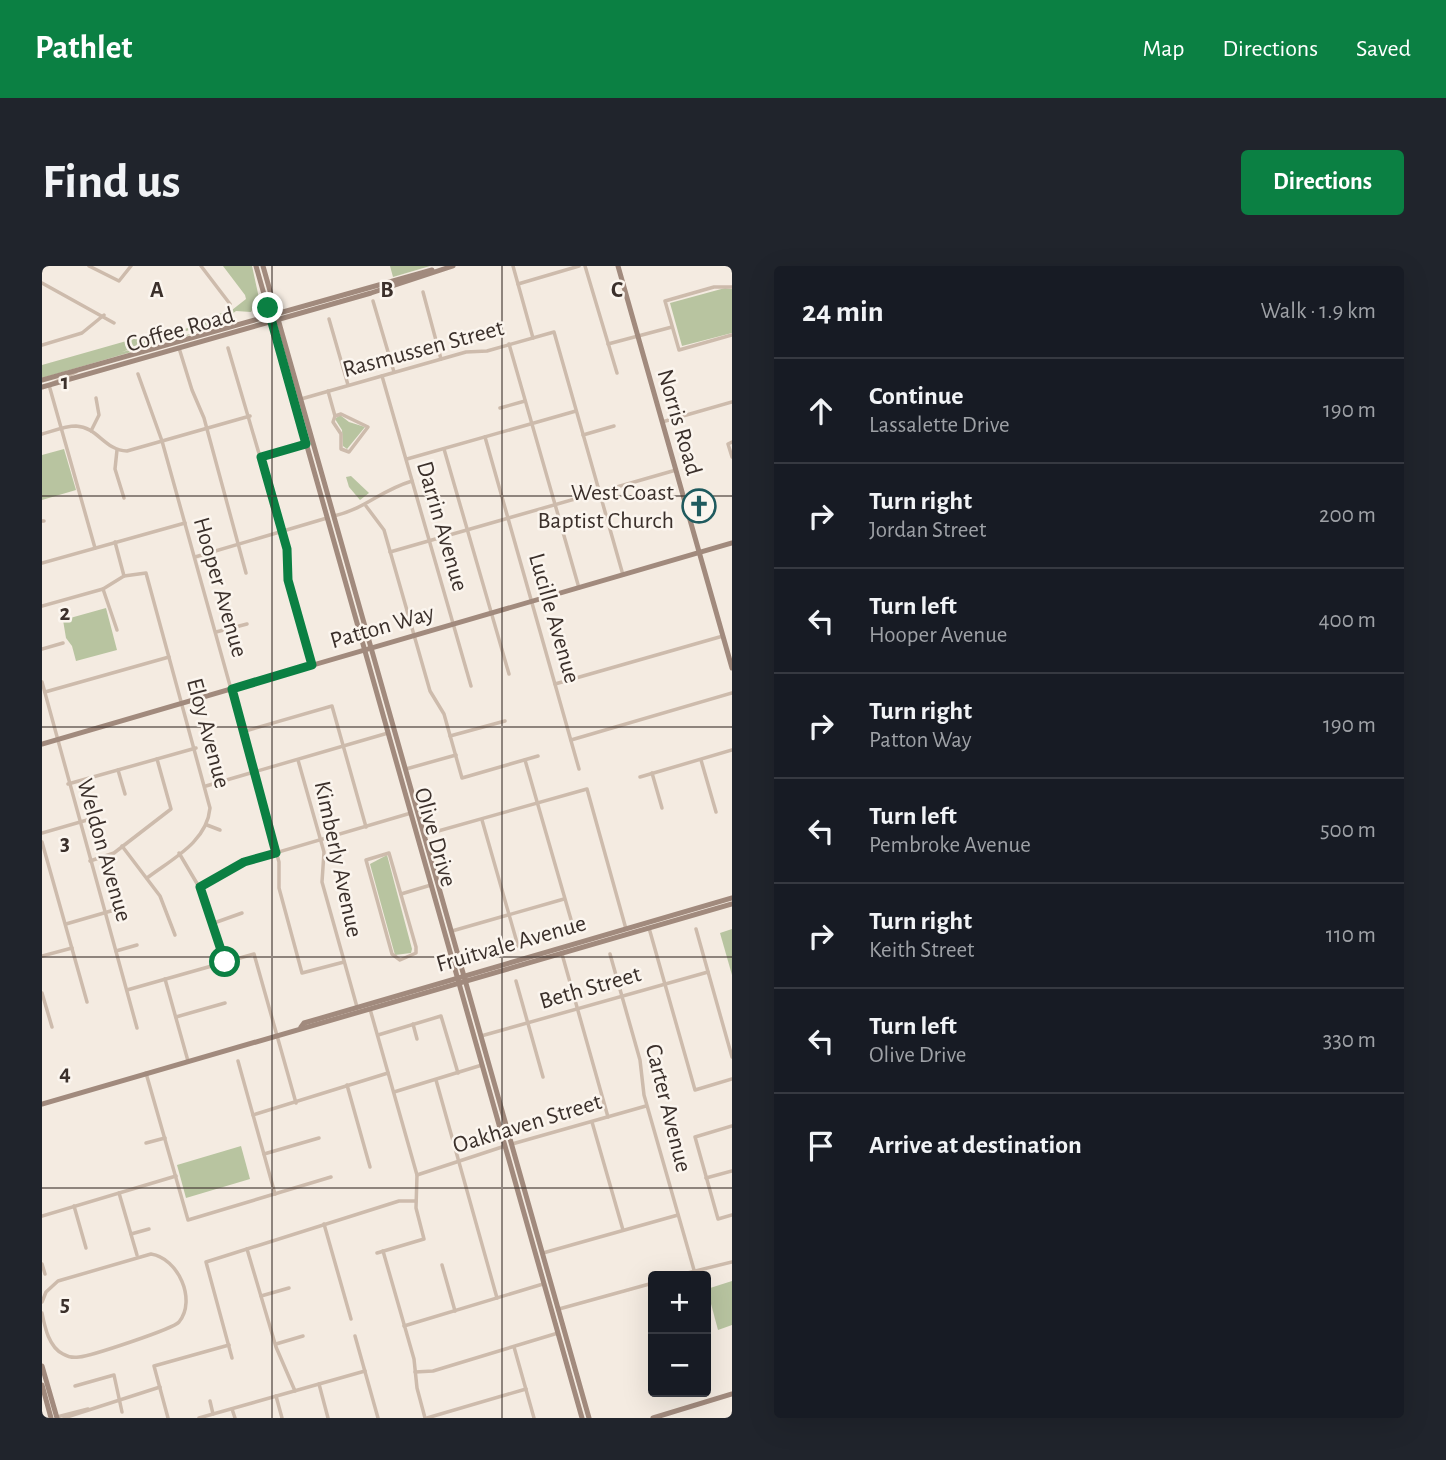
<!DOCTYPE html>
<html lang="en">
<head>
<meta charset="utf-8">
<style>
	body { margin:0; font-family:"Alegreya Sans",sans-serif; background:#20242c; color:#f1f3f6 }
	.controls { position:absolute; right:21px; bottom:21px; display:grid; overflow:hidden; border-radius:7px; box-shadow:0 7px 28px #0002 }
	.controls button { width:63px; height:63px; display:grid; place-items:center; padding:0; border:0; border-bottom:2px solid #363941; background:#171b24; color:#f1f3f6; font:35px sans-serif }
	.stop { position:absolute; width:21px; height:21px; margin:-16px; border:5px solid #0b8043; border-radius:50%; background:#fff }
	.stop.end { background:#0b8043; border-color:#fff; box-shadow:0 2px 7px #0008 }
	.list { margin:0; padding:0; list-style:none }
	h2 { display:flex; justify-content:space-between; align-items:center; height:91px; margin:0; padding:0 28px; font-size:30px }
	h2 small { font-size:23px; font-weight:400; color:#9ea1a6 }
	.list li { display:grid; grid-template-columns:46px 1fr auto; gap:21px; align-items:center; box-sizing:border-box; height:105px; padding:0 28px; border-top:2px solid #363941 }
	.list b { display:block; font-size:26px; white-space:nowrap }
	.list p { margin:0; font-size:23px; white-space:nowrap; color:#9ea1a6 }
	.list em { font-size:23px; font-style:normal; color:#9ea1a6 }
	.icon { flex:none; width:38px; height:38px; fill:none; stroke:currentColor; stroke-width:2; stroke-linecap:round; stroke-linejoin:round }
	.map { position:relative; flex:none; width:690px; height:1152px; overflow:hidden; border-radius:7px }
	header { display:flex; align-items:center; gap:42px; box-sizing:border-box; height:98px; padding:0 35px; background:#0b8043; color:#fff }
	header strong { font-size:33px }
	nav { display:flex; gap:38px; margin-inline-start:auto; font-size:24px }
	.intro { display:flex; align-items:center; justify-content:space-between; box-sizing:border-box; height:168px; padding:0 42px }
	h1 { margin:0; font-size:49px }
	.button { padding:18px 32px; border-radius:7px; background:#0b8043; color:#fff; font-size:24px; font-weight:700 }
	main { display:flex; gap:42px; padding:0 42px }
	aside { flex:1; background:#171b24; border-radius:7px; box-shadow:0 7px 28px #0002 }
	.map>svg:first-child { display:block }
	.green { fill:#b8c4a0 }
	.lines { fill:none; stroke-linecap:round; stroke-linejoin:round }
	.street { stroke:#cdbbac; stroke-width:3.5 }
	.secondary { stroke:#a18a7d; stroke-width:5 }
	.route { stroke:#0b8043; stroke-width:9 }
	.grid { fill:none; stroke:#3b302b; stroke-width:2; stroke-opacity:0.55 }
	.labels { text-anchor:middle; stroke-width:5; stroke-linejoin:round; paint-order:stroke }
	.street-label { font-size:24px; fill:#3b302b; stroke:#fbf5ee }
	.poi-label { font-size:24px; fill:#3b302b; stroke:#fbf5ee; text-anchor:end }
	.grid-label { font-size:23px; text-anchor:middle; font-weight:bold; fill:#3b302b; stroke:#fbf5ee; stroke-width:5; stroke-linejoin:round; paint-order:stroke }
</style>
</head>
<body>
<header>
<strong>Pathlet</strong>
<nav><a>Map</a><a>Directions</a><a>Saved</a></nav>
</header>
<div class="intro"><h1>Find us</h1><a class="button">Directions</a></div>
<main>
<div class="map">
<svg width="690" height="1152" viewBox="0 0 690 1152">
	<rect width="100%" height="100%" fill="#f4ebe1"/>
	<g class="green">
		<polygon points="181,0 210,0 217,32 209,46 194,45 177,58 134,67 80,86 175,61 0,112 0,99 95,72 97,77 175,53 173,49 190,44 204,33 203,29"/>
		<polygon points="348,0 388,0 351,11"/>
		<polygon points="683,22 690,23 690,67 640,80 628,37"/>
		<polygon points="298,149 307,156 323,161 305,183 301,180 300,164 293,153"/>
		<polygon points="22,183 34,224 0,234 0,189"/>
		<polygon points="309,210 327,227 318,234 307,221 304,211"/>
		<polygon points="64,342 75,384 34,395 30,380 24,372 21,354"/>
		<polygon points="345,589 370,683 369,687 353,689 328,598"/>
		<polygon points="690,663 690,709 678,667"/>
		<polygon points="199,880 208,913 144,932 135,899"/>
		<polygon points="690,1015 690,1059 676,1064 665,1023"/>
	</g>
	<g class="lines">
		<g class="street">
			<polyline points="47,0 77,15 89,0"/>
			<polyline points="159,0 188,38"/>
			<polyline points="471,0 491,72"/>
			<polyline points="543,0 575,107"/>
			<polyline points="0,17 72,57"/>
			<polyline points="476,18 537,0"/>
			<polyline points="690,21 672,21 623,35 637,84 690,69"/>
			<polyline points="381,26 399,93"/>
			<polyline points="331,35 352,106"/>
			<polyline points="287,53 306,119"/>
			<polyline points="467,78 537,322"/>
			<polyline points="566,78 630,61"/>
			<polyline points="0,79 40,67 62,49"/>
			<polyline points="137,82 150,124 162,152 204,307"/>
			<polyline points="186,82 245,283 246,314 270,399"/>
			<polyline points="34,106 7,119 53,282"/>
			<polyline points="96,108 120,175 237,596 237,622 260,707 302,696"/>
			<polyline points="340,110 429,420"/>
			<polyline points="286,125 293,150"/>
			<polyline points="259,133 424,86 445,85 512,66 581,309"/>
			<polyline points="458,142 483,135"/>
			<polygon points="299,148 326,161 307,186 299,183 299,168 291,156 293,150"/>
			<polyline points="620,156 690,136"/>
			<polyline points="49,165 57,149 54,132"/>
			<path d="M0,168C11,165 23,160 34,160C56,161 62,184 85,185L208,150"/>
			<polyline points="541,169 572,160"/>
			<polyline points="443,171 537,503"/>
			<polyline points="690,176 686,178 690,191"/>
			<polyline points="402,183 467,408"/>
			<polyline points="75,184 73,203 82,232"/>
			<polyline points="219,191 264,178"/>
			<polyline points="365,193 534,145"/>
			<polyline points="324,240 342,264 388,425 402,448 420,512 496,490"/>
			<path d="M292,250C325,242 337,225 370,215"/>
			<polyline points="0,255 2,255"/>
			<polyline points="73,276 82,310"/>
			<polyline points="348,286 634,204"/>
			<polyline points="153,291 285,252"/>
			<polyline points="0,297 143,257"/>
			<polyline points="61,323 75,364"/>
			<path d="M0,340L61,323L82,310L104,307L168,542C165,576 130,593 105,612"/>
			<polyline points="174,366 205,358"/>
			<polyline points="0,383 21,377"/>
			<polyline points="0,416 95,762"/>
			<polyline points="513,418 681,370"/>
			<polyline points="3,426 127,391"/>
			<polyline points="200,466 290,440 324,561"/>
			<polyline points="408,470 463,455"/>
			<polyline points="529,474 690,427"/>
			<polyline points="256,494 282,586 280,616 315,741"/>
			<polyline points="483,494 532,664"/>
			<polyline points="659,494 674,546"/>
			<polyline points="364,503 414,489"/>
			<polyline points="76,504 83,528"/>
			<polyline points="610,507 620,542"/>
			<polyline points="598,511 690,484"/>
			<polyline points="26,518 154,482"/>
			<polyline points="164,520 346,467"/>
			<polyline points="440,554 476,680"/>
			<polyline points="165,559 178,564"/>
			<polyline points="0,567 52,552"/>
			<polyline points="382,569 545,523 584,663"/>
			<polyline points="0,576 45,736"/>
			<polyline points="80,580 118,630 133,669"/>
			<polyline points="137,587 163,631 183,696"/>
			<polygon points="347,587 374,681 374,687 358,694 350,688 324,594"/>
			<polyline points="48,595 72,587 129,543 115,493"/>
			<polyline points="158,620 206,595 369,547"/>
			<polyline points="359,628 389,619"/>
			<polyline points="172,657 200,647"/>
			<polyline points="24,658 79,642"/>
			<polyline points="607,662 653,824 690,813"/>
			<polyline points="654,663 690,791"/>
			<polyline points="410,665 522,633"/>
			<polyline points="74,685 95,679"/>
			<polyline points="520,688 566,851"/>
			<polyline points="568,688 598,794 602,829 652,1004"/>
			<polyline points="0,690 30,682"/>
			<polyline points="123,713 146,795"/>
			<polyline points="474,715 501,811"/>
			<polyline points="85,724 212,688 254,837"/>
			<polyline points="0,727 10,761"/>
			<polyline points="328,743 375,909 374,942 382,973 335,987"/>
			<polyline points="134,751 183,737"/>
			<polyline points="371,758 375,773"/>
			<polyline points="336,769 399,750 416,807"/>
			<polyline points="439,770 666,706"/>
			<polyline points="196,795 233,928"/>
			<polyline points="104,807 146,954 289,911"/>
			<polyline points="394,814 455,1032"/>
			<polyline points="305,819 328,901"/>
			<polyline points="352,826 440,799"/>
			<polyline points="211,849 346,807"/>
			<polyline points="550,856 581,964"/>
			<polyline points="690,860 653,871 676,953 690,949"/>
			<polyline points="104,877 123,872"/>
			<polyline points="470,878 604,840"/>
			<polyline points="222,888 277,872"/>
			<polyline points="375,909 463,880"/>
			<polyline points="664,912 690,905"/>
			<polyline points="77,927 95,989"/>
			<polyline points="32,940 44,982"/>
			<polyline points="0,950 134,910"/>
			<polyline points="282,958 309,1053"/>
			<polyline points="89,968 107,963"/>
			<polyline points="205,983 234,1081 253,1125"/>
			<polyline points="341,985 372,1093 375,1122 383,1152"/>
			<polyline points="501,987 636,949"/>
			<polyline points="0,998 3,1008"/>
			<polyline points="400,999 413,1045"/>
			<polyline points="633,1010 690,996"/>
			<polyline points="219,1030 247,1022"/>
			<path d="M0,1036L4,1026L16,1015L109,988C136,992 155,1034 137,1056C131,1063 49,1090 37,1091C31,1092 26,1091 21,1088C7,1081 3,1062 0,1047"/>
			<polyline points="517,1043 611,1017"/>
			<polyline points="362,1060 501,1018"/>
			<polyline points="313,1070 336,1152"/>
			<polyline points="234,1078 261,1070"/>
			<polyline points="472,1081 492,1152"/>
			<polyline points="190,1092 164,996 357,935 374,935"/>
			<polyline points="373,1106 391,1105 516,1067"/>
			<polyline points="277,1118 286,1152"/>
			<polyline points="33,1120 72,1109 80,1146"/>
			<polyline points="234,1130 240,1152"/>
			<polyline points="168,1135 171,1148"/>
			<polyline points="190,1143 193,1152"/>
			<polyline points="15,1151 46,1143"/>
			<polyline points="22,1152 118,1121"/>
			<polyline points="126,1152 112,1100 187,1079"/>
			<polyline points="157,1152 323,1105"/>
			<polyline points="385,1152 484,1123"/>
		</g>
		<g class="secondary">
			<polyline points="214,0 540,1152"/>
			<polyline points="221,0 547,1152"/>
			<polyline points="576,0 690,402"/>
			<polyline points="0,114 390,4"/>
			<polyline points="0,121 329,27 411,0"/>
			<polyline points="0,478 690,277"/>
			<polyline points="259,761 262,757 690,632"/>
			<polyline points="0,838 690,638"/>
			<polyline points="0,1100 15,1152"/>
			<polyline points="0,1119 9,1152"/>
			<polyline points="611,1152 690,1128"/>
		</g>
	</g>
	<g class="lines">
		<polyline class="route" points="183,696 158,621 202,596 234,587 190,423 270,399 246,314 245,283 219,191 264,178 226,42"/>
	</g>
	<path class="grid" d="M230,0V1152M460,0V1152M0,230H690M0,461H690M0,691H690M0,922H690"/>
	<defs>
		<symbol id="church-ring" viewBox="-11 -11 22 22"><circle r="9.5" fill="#fbf5ee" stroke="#1f5a5e" stroke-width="1.5"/><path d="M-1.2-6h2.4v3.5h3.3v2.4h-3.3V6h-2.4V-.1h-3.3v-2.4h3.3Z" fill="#1f5a5e"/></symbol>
	</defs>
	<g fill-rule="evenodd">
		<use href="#church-ring" x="638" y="221" width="38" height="38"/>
	</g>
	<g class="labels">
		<g class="street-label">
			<text transform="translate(138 63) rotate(-16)" y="8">Coffee Road</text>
			<text transform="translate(381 82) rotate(-15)" y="8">Rasmussen Street</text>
			<text transform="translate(638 156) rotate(74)" y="8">Norris Road</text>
			<text transform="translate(401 260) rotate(74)" y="8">Darrin Avenue</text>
			<text transform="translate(179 321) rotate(74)" y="8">Hooper Avenue</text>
			<text transform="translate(513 352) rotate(74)" y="8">Lucille Avenue</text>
			<text transform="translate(340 360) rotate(-16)" y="8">Patton Way</text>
			<text transform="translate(167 467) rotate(75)" y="8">Eloy Avenue</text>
			<text transform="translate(394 571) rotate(74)" y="8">Olive Drive</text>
			<text transform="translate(63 584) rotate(74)" y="8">Weldon Avenue</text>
			<text transform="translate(297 593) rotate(78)" y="8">Kimberly Avenue</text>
			<text transform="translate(469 677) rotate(-16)" y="8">Fruitvale Avenue</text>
			<text transform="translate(548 721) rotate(-16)" y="8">Beth Street</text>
			<text transform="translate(627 842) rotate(76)" y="8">Carter Avenue</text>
			<text transform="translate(485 857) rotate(-17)" y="8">Oakhaven Street</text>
		</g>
		<g class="poi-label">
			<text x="632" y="234">West Coast<tspan x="632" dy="28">Baptist Church</tspan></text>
		</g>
	</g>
	<g class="grid-label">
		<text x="115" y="31">A</text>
		<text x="345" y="31">B</text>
		<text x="575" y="31">C</text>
		<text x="23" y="123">1</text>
		<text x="23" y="354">2</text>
		<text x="23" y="584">3</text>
		<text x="23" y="814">4</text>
		<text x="23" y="1045">5</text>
	</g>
</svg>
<div class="controls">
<button>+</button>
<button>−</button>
</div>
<div class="stop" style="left:183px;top:696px"></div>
<div class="stop end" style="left:226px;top:42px"></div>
</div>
<aside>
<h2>24 min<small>Walk · 1.9 km</small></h2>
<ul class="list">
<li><svg class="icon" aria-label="ahead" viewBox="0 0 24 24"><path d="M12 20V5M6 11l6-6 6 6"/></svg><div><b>Continue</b><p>Lassalette Drive</p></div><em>190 m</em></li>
<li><svg class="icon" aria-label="right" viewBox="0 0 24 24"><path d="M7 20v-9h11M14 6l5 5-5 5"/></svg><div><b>Turn right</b><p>Jordan Street</p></div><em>200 m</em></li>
<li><svg class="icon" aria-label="left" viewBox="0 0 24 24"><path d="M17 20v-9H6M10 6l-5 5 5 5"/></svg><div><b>Turn left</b><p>Hooper Avenue</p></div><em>400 m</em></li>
<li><svg class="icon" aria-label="right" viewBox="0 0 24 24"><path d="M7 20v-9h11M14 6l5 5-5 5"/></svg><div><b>Turn right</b><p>Patton Way</p></div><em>190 m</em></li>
<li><svg class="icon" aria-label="left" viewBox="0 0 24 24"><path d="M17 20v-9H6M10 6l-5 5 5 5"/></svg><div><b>Turn left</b><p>Pembroke Avenue</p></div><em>500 m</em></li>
<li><svg class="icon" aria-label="right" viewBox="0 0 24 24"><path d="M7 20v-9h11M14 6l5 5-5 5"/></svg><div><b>Turn right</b><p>Keith Street</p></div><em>110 m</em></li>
<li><svg class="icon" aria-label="left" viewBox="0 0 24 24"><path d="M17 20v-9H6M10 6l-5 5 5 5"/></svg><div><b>Turn left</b><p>Olive Drive</p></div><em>330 m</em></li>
<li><svg class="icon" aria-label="arrive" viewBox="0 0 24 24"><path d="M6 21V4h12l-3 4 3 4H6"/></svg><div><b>Arrive at destination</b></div></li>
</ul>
</aside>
</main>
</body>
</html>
